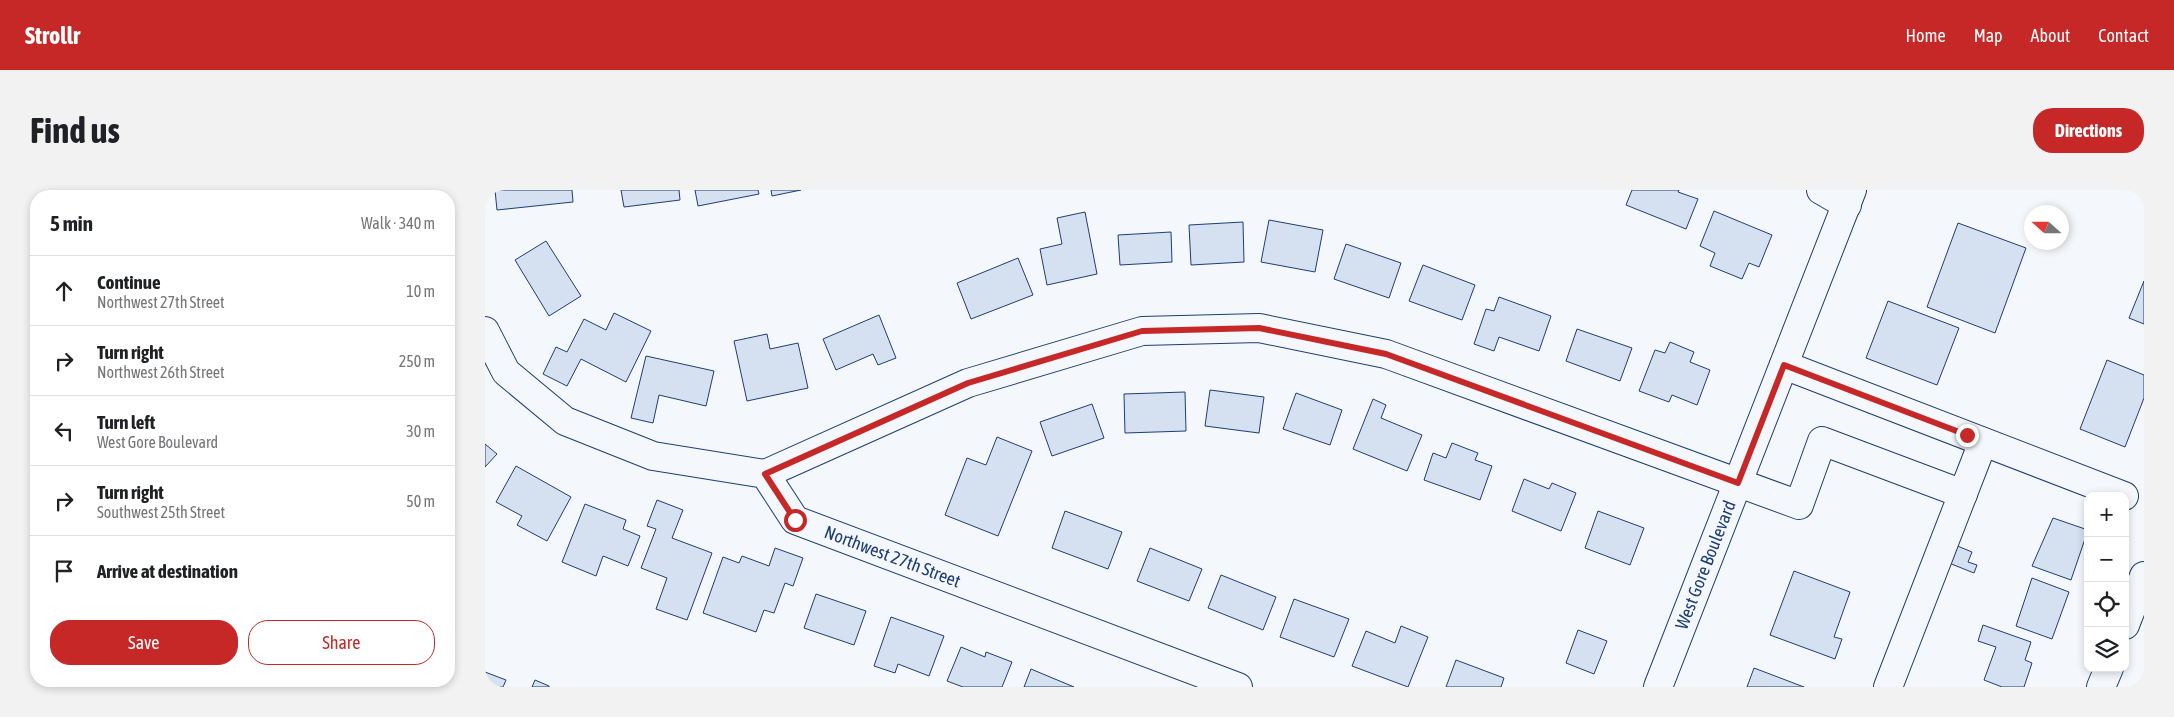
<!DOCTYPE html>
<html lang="en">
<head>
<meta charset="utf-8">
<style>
	body { margin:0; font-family:"Asap Condensed",sans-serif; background:#f2f2f2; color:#202124 }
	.controls { position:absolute; right:15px; bottom:15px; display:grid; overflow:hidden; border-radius:10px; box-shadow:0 2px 8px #0003 }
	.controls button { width:45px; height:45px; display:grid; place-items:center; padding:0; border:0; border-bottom:1px solid #e0e0e0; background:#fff; color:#202124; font:25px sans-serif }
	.compass { position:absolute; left:1539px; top:15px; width:45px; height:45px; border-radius:50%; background:#fff; box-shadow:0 2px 8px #0003; rotate:291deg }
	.stop { position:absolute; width:15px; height:15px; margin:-11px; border:4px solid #c62828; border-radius:50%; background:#fff }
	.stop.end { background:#c62828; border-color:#fff; box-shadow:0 1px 5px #0008 }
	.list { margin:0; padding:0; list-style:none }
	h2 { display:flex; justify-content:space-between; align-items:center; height:65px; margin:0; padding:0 20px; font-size:21px }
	h2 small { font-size:16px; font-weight:400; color:#757577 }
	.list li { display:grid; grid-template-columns:32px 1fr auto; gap:15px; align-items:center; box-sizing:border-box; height:70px; padding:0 20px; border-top:1px solid #e0e0e0 }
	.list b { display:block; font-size:19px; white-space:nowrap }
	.list p { margin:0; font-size:16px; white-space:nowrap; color:#757577 }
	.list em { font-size:16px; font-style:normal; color:#757577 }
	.actions { display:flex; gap:10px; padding:15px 20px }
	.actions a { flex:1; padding:11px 0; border:1px solid #c62828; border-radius:20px; text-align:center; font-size:18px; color:#c62828 }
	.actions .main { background:#c62828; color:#fff }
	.icon { flex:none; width:28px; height:28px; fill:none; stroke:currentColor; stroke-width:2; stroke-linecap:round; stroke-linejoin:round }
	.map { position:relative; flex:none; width:1659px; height:497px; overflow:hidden; border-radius:20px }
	header { display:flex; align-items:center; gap:30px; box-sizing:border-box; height:70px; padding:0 25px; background:#c62828; color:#fff }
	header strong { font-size:24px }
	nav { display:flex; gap:28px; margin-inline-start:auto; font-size:18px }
	.intro { display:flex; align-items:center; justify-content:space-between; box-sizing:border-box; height:120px; padding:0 30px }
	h1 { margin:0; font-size:35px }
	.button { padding:12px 22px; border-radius:20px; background:#c62828; color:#fff; font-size:18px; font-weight:700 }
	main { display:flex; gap:30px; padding:0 30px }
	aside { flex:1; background:#fff; border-radius:20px; box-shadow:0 2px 8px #0003 }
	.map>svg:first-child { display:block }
	.building { fill:#d5e0f0; stroke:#1d3f73 }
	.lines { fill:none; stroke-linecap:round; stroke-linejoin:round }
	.minor-casing { stroke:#1d3f73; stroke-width:30 }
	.major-casing { stroke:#1d3f73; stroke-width:30 }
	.minor { stroke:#f4f7fb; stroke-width:28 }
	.major { stroke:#f4f7fb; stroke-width:28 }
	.route { stroke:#c62828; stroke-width:6 }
	.labels { text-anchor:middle; stroke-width:4; stroke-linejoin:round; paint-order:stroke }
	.street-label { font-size:18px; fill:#1d3f73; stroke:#f4f7fb }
</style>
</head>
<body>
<header>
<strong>Strollr</strong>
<nav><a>Home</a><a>Map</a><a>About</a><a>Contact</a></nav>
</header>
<div class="intro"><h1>Find us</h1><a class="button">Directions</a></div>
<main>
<aside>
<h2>5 min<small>Walk · 340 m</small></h2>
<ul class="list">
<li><svg class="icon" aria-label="ahead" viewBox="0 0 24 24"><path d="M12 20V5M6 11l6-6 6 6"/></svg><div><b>Continue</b><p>Northwest 27th Street</p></div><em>10 m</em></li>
<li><svg class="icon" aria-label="right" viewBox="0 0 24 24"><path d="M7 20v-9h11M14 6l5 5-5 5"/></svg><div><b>Turn right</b><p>Northwest 26th Street</p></div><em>250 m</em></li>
<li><svg class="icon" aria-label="left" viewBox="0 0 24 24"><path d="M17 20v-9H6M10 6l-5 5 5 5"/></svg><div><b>Turn left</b><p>West Gore Boulevard</p></div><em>30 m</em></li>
<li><svg class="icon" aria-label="right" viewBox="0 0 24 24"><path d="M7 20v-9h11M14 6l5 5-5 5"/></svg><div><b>Turn right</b><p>Southwest 25th Street</p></div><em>50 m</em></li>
<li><svg class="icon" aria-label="arrive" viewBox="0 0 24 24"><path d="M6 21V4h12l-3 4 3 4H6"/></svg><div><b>Arrive at destination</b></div></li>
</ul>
<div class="actions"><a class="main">Save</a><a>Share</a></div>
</aside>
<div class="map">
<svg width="1659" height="497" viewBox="0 0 1659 497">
	<rect width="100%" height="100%" fill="#f4f7fb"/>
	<g class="building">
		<polygon points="10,0 87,0 88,12 12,20"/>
		<polygon points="136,0 194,0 195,10 139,17"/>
		<polygon points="210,0 273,0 274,4 213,16"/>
		<polygon points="286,0 316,0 287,6"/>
		<polygon points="1147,0 1194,0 1193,2 1213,9 1201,39 1141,15"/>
		<polygon points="1229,21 1287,45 1274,77 1264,73 1257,89 1225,76 1230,63 1215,56"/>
		<polygon points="600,22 612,84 562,95 555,59 577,54 572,28"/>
		<polygon points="784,30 838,40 830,82 776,72"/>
		<polygon points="758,32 759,72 706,75 704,35"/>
		<polygon points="1473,33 1541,58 1510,143 1442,117"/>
		<polygon points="686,42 687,72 635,75 633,45"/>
		<polygon points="61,51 96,106 64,126 30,70"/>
		<polygon points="861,54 916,73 904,108 849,89"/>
		<polygon points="533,68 548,105 486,129 472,93"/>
		<polygon points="938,75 990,95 977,130 924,111"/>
		<polygon points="1659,91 1659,134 1644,128"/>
		<polygon points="1014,107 1066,126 1054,161 1014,147 1009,161 989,154 1001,119 1009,121"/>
		<polygon points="1403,111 1474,138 1452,195 1381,168"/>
		<polygon points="129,123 166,141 141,192 96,169 82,196 58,184 71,157 82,162 99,129 121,140"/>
		<polygon points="394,125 411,168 393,175 388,164 351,180 338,149"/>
		<polygon points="1092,139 1147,158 1135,191 1081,171"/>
		<polygon points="282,144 285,159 313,153 323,198 262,211 249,151"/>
		<polygon points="1185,152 1209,162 1205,172 1225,180 1212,215 1187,205 1184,212 1154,201 1170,160 1180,163"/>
		<polygon points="161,166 229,181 221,216 174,205 168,233 146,228"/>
		<polygon points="1622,170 1659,185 1659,208 1640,257 1595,239"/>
		<polygon points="725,200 779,207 774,243 720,236"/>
		<polygon points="700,202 701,241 640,243 639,204"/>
		<polygon points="811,203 857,220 845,255 798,239"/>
		<polygon points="888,209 901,215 896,228 937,245 922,281 868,259"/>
		<polygon points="607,214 619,248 567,266 555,232"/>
		<polygon points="512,247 547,261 513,346 460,325 482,268 501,275"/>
		<polygon points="967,253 993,263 990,270 1007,276 995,310 939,290 948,263 961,268"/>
		<polygon points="0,254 12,264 0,277"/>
		<polygon points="31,276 86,307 62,351 32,335 37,326 11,312"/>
		<polygon points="1039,289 1064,299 1067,293 1091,303 1076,341 1027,321"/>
		<polygon points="172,310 198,320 187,348 227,363 202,430 171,419 182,388 156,378 171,339 162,336"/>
		<polygon points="100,314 141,330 138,339 155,346 143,376 118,366 111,386 77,372"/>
		<polygon points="580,321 637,342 623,379 567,358"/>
		<polygon points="1113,321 1159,338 1145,375 1100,358"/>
		<polygon points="1568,328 1603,340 1586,390 1547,376"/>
		<polygon points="1470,355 1487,362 1483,372 1492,375 1489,383 1464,373"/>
		<polygon points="290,358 318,368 308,396 300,393 289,423 279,420 271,442 218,423 238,367 254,373 257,366 284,376"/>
		<polygon points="665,358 717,379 704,411 652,391"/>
		<polygon points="1309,381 1365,402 1349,447 1357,449 1350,469 1285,445"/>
		<polygon points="736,385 791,407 778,440 723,418"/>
		<polygon points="1547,388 1584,402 1567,449 1531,436"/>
		<polygon points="331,404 381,421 369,455 319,438"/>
		<polygon points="809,409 864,429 849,467 795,447"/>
		<polygon points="406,427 459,446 444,486 413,474 410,483 389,476"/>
		<polygon points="1498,435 1546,452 1540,470 1547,473 1539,497 1517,497 1499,490 1511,457 1493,451"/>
		<polygon points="916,436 943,447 923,497 867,476 881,441 910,453"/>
		<polygon points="1093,440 1122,451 1109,484 1081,473"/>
		<polygon points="476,457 500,467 501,462 527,472 517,497 478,497 462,491"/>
		<polygon points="971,470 1019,488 1016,497 961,497"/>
		<polygon points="1269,478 1319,497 1262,497"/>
		<polygon points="546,479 589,497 539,497"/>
		<polygon points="0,482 21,490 18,497 0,497"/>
		<polygon points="50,490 64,496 64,497 47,497"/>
	</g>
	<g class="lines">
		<defs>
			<g id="minor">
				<polyline points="1336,0 1362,15"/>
				<path id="s1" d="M0,141L21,182L80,231L168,266L280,284L310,330L753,497"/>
				<polyline points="1299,175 1639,306"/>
				<polyline points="280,284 483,193 657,141 774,138 901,164 1314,315 1337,251 1478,304"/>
				<polyline points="1640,435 1659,386"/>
				<polyline points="1403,497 1498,252"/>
				<polyline points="1616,497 1624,478"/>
			</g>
			<g id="major">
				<path id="s2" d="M1173,497L1367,0"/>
			</g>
		</defs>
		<use href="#minor" class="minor-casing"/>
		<use href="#major" class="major-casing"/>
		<use href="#minor" class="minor"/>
		<use href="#major" class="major"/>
	</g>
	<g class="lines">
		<polyline class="route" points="310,330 280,284 483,193 657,141 774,138 901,164 1253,293 1299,175 1482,245"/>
	</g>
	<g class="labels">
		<g class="street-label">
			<text dy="6" stroke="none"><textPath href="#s1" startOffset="490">Northwest 27th Street</textPath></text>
			<text dy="6" stroke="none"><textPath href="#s2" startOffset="131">West Gore Boulevard</textPath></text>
		</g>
	</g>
</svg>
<div class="controls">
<button>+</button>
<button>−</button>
<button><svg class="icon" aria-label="locate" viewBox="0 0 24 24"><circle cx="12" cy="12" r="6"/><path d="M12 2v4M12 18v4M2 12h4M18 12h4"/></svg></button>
<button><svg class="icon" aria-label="layers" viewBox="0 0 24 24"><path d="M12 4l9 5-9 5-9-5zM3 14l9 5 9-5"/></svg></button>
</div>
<svg class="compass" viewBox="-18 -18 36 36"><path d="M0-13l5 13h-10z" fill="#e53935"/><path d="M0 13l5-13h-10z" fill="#757577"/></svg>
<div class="stop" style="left:310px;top:330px"></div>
<div class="stop end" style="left:1482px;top:245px"></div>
</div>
</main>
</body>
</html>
